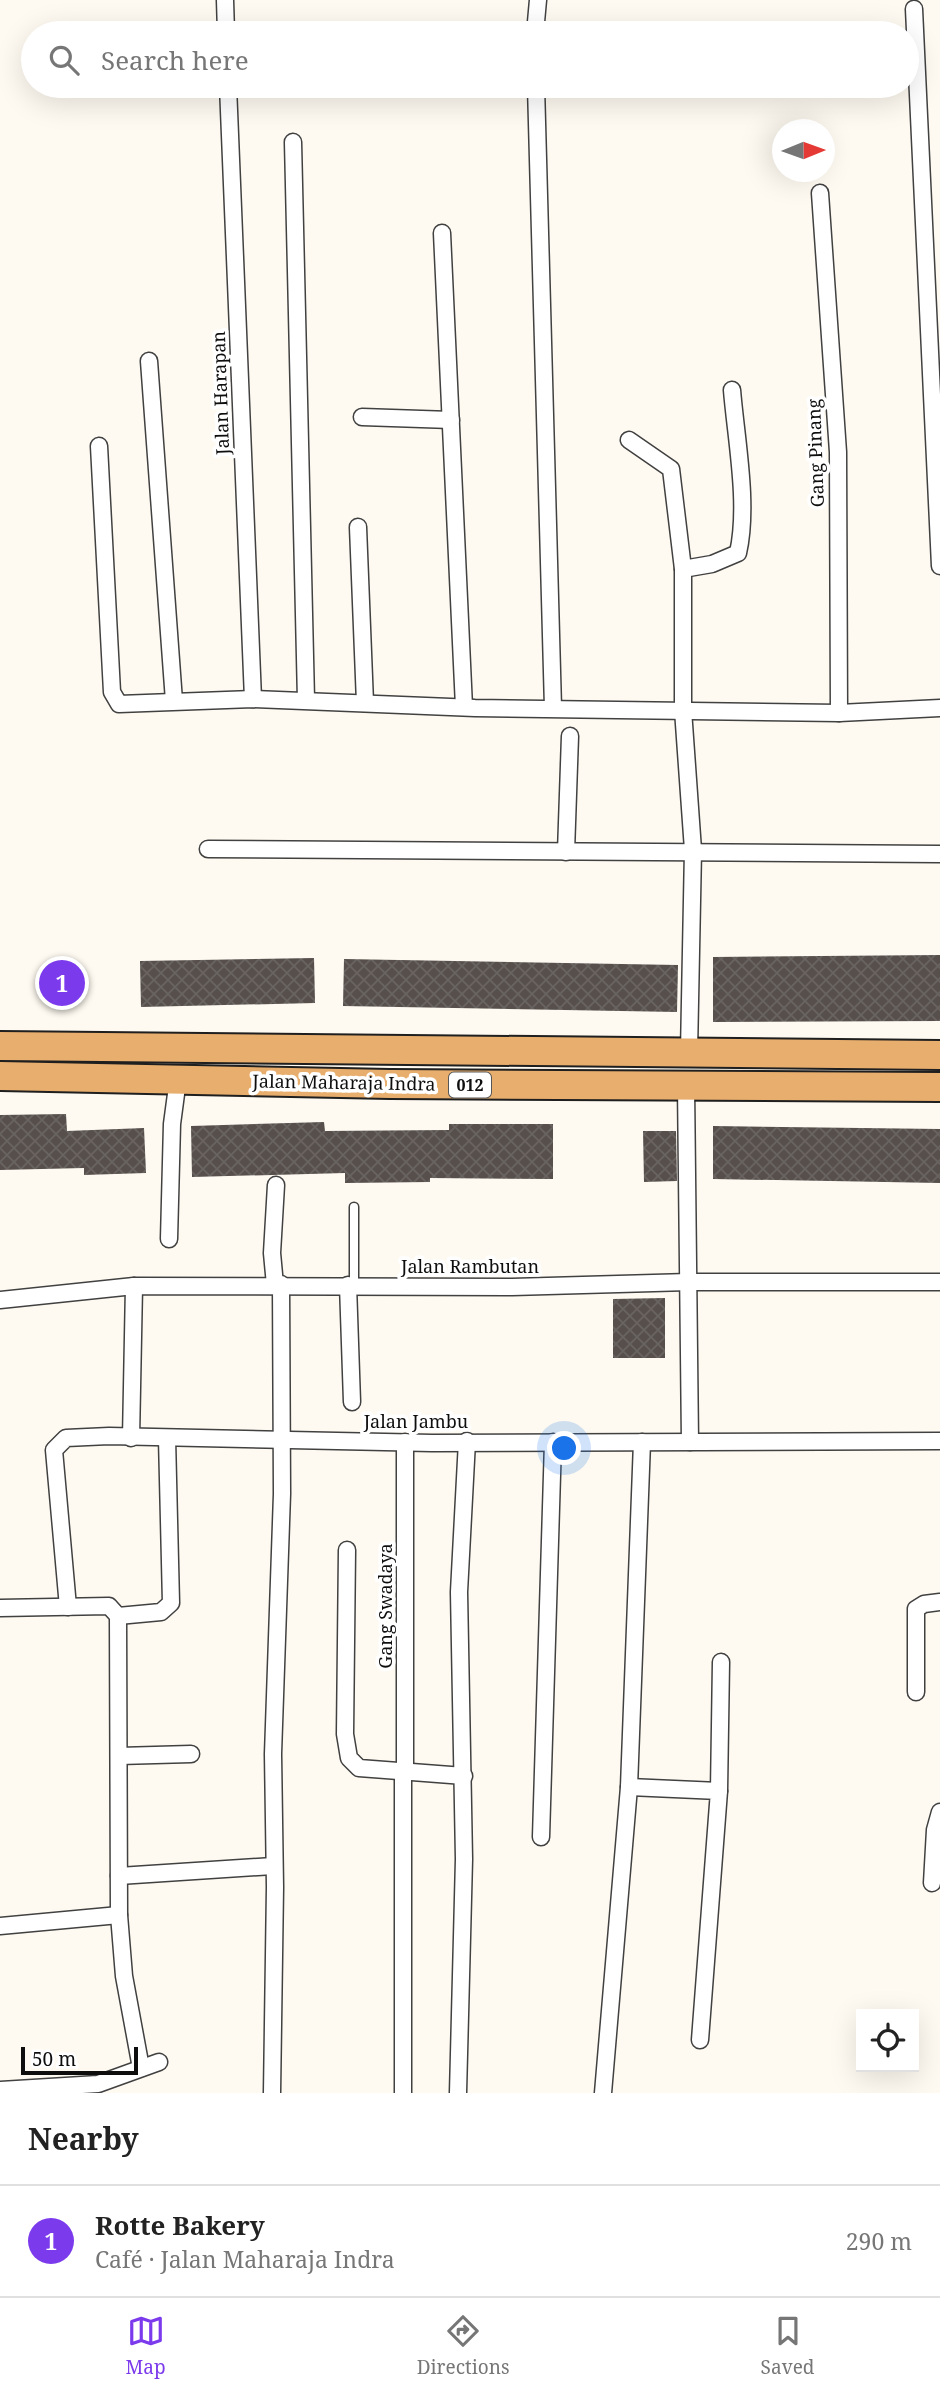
<!DOCTYPE html>
<html lang="en">
<head>
<meta charset="utf-8">
<style>
	body { margin:0; font-family:"Noto Serif",serif; background:#f2f2f2; color:#222 }
	.controls { position:absolute; right:21px; bottom:21px; display:grid; overflow:hidden; border-radius:0px; box-shadow:0 7px 28px #0002 }
	.controls button { width:63px; height:63px; display:grid; place-items:center; padding:0; border:0; border-bottom:2px solid #e0e0e0; background:#fff; color:#222; font:35px sans-serif }
	.compass { position:absolute; left:772px; top:119px; width:63px; height:63px; border-radius:50%; background:#fff; box-shadow:0 7px 28px #0002; rotate:89deg }
	.scale { position:absolute; left:21px; bottom:18px; width:117px; box-sizing:border-box; padding-left:7px; border:4px solid #0e0e0e; border-top:0; font-size:19px; line-height:24px; white-space:nowrap; color:#0e0e0e; -webkit-text-stroke:5px #fff; paint-order:stroke }
	.you { position:absolute; left:565px; top:1449px; width:24px; height:24px; margin:-18px; border:5px solid #fff; border-radius:50%; background:#1a73e8; box-shadow:0 0 0 10px #1a73e833 }
	.badge { display:grid; place-items:center; width:46px; height:46px; border-radius:50%; background:#7c3aed; color:#fff; font-size:23px; font-weight:700 }
	.pin { position:absolute; translate:-50% -50%; border:4px solid #fff; box-shadow:0 2px 7px #0006 }
	.list { margin:0; padding:0; list-style:none }
	h2 { display:flex; justify-content:space-between; align-items:center; height:91px; margin:0; padding:0 28px; font-size:30px }
	h2 small { font-size:23px; font-weight:400; color:#767676 }
	.list li { display:grid; grid-template-columns:46px 1fr auto; gap:21px; align-items:center; box-sizing:border-box; height:112px; padding:0 28px; border-top:2px solid #e0e0e0 }
	.list b { display:block; font-size:26px; white-space:nowrap }
	.list p { margin:0; font-size:23px; white-space:nowrap; color:#767676 }
	.list em { font-size:23px; font-style:normal; color:#767676 }
	.icon { flex:none; width:38px; height:38px; fill:none; stroke:currentColor; stroke-width:2; stroke-linecap:round; stroke-linejoin:round }
	.map { position:relative; flex:none; width:940px; height:2093px; overflow:hidden }
	.search { position:absolute; background:#fff; box-shadow:0 7px 28px #0002; left:21px; right:21px; top:21px; height:77px; display:flex; align-items:center; gap:18px; box-sizing:border-box; padding:0 24px; border-radius:38px; color:#767676; font-size:26px }
	.sheet { height:203px; background:#fff }
	nav { display:flex; justify-content:space-around; align-items:center; box-sizing:border-box; height:98px; border-top:2px solid #e0e0e0; background:#fff; font-size:19px; color:#767676 }
	nav a { display:grid; justify-items:center; gap:4px }
	nav .on { color:#7c3aed }
	.map>svg:first-child { display:block }
	.building { fill:url(#building-cross-hatch) }
	.lines { fill:none; stroke-linecap:round; stroke-linejoin:round }
	.service-casing { stroke:#414141; stroke-width:11 }
	.minor-casing { stroke:#414141; stroke-width:19 }
	.trunk-casing { stroke:#1f1f1f; stroke-width:32 }
	.service { stroke:#fff; stroke-width:8 }
	.minor { stroke:#fff; stroke-width:16 }
	.trunk { stroke:#e8ae6e; stroke-width:28 }
	.labels { text-anchor:middle; stroke-width:7; stroke-linejoin:round; paint-order:stroke }
	.shield { fill:#fff; stroke:#565656; stroke-width:2 }
	.shield-label { font-size:16px; font-weight:bold; fill:#0e0e0e }
	.street-label { font-size:18px; fill:#0e0e0e; stroke:#fff }
</style>
</head>
<body>
<div class="map">
<svg width="940" height="2093" viewBox="0 0 940 2093">
	<defs>
		<pattern id="building-cross-hatch" width="8" height="8" patternUnits="userSpaceOnUse" patternTransform="scale(1.75)"><rect width="8" height="8" fill="#564f4c"/><path d="M0 0l8 8M0 8l8-8" fill="none" stroke="#696461"/></pattern>
	</defs>
	<rect width="100%" height="100%" fill="#fefaf1"/>
	<g class="building">
		<polygon points="940,955 940,1021 713,1022 713,957"/>
		<polygon points="314,958 315,1003 141,1007 140,961"/>
		<polygon points="344,959 678,965 677,1012 343,1006"/>
		<polygon points="77,966 76,999 48,999 48,968"/>
		<polygon points="66,1114 67,1131 144,1128 146,1173 84,1175 84,1168 0,1170 0,1115"/>
		<polygon points="324,1122 325,1131 449,1130 449,1124 553,1124 553,1179 430,1178 430,1182 345,1183 345,1173 192,1177 191,1126"/>
		<polygon points="713,1126 940,1129 940,1183 713,1179"/>
		<polygon points="643,1131 676,1131 677,1181 644,1182"/>
		<polygon points="665,1298 665,1358 613,1358 613,1299"/>
	</g>
	<g class="lines">
		<defs>
			<polyline id="service" points="354,1207 354,1285"/>
			<g id="minor">
				<polyline points="225,0 226,33"/>
				<polyline points="914,9 940,566"/>
				<polyline points="535,33 538,0"/>
				<polyline points="228,86 253,699"/>
				<polyline points="536,86 553,708"/>
				<polyline points="293,142 306,700"/>
				<polyline points="820,193 838,452 839,713"/>
				<polyline points="442,233 464,707"/>
				<polyline points="149,361 174,701"/>
				<polyline points="362,417 451,420"/>
				<polyline points="629,440 671,469 683,569 683,710 693,850 689,1052"/>
				<polyline points="99,446 112,692 119,704 253,699 475,708 839,713 940,708"/>
				<polyline points="358,527 365,703"/>
				<path d="M683,569L712,564L738,553C749,505 736,439 732,390"/>
				<polyline points="208,849 940,854"/>
				<polyline points="566,852 570,736"/>
				<polyline points="686,1086 690,1442"/>
				<polyline points="169,1239 172,1124 178,1079"/>
				<polyline points="275,1285 272,1253 276,1185"/>
				<polyline points="348,1285 352,1402"/>
				<polyline points="0,1300 134,1286 512,1287 689,1282 940,1282"/>
				<polyline points="131,1438 134,1286"/>
				<polyline points="347,1550 345,1734 349,1758 359,1768 464,1776"/>
				<polyline points="68,1607 54,1450 66,1438 109,1436 432,1443 940,1441"/>
				<polyline points="0,1608 109,1606 118,1616 119,1915 124,1976 141,2068"/>
				<polyline points="118,1616 161,1612 171,1603 167,1438"/>
				<polyline points="916,1692 916,1609 924,1604 940,1602"/>
				<polyline points="119,1756 191,1754"/>
				<polyline points="403,1770 403,2093"/>
				<polyline points="405,1770 405,1442"/>
				<polyline points="629,1787 719,1791 700,2040"/>
				<polyline points="719,1791 721,1662"/>
				<polyline points="541,1837 553,1442"/>
				<polyline points="119,1876 273,1866"/>
				<polyline points="932,1883 935,1830 940,1812"/>
				<polyline points="0,1926 119,1915"/>
				<polyline points="0,2090 98,2084 159,2062"/>
				<polyline points="272,2093 275,1887 273,1754 282,1494 281,1284"/>
				<polyline points="458,2093 464,1859 459,1592 467,1441"/>
				<polyline points="603,2093 629,1787 642,1442"/>
			</g>
			<g id="trunk">
				<polyline points="0,1046 940,1055"/>
				<polyline points="0,1076 390,1084 940,1087"/>
			</g>
		</defs>
		<use href="#service" class="service-casing"/>
		<use href="#minor" class="minor-casing"/>
		<use href="#trunk" class="trunk-casing"/>
		<use href="#service" class="service"/>
		<use href="#minor" class="minor"/>
		<use href="#trunk" class="trunk"/>
	</g>
	<g class="labels">
		<rect class="shield" x="449" y="1072.5" width="42" height="25" rx="5"/>
		<g class="shield-label">
			<text x="470" y="1091">012</text>
		</g>
		<g class="street-label">
			<text transform="translate(221 393) rotate(-92)" y="6">Jalan Harapan</text>
			<text transform="translate(816 453) rotate(-92)" y="6">Gang Pinang</text>
			<text transform="translate(344 1083) rotate(1)" y="6">Jalan Maharaja Indra</text>
			<text x="470" y="1273">Jalan Rambutan</text>
			<text x="416" y="1428">Jalan Jambu</text>
			<text transform="translate(386 1606) rotate(-90)" y="6">Gang Swadaya</text>
		</g>
	</g>
</svg>
<div class="controls">
<button><svg class="icon" aria-label="locate" viewBox="0 0 24 24"><circle cx="12" cy="12" r="6"/><path d="M12 2v4M12 18v4M2 12h4M18 12h4"/></svg></button>
</div>
<svg class="compass" viewBox="-18 -18 36 36"><path d="M0-13l5 13h-10z" fill="#e53935"/><path d="M0 13l5-13h-10z" fill="#767676"/></svg>
<div class="scale">50 m</div>
<div class="you"></div>
<div class="pin badge" style="left:62px;top:983px">1</div>
<div class="search"><svg class="icon" aria-label="search" viewBox="0 0 24 24"><circle cx="10" cy="10" r="6"/><path d="M15 15l6 6"/></svg>Search here</div>
</div>
<section class="sheet">
<h2>Nearby<small></small></h2>
<ul class="list">
<li><span class="badge">1</span><div><b>Rotte Bakery</b><p>Café · Jalan Maharaja Indra</p></div><em>290 m</em></li>
</ul>
</section>
<nav>
<a class="on"><svg class="icon" aria-label="map" viewBox="0 0 24 24"><path d="M3 6l6-2 6 2 6-2v14l-6 2-6-2-6 2zM9 4v14M15 6v14"/></svg>Map</a>
<a><svg class="icon" aria-label="directions" viewBox="0 0 24 24"><path d="M12 3l9 9-9 9-9-9zM9 14v-3h6M13 9l2 2-2 2"/></svg>Directions</a>
<a><svg class="icon" aria-label="saved" viewBox="0 0 24 24"><path d="M7 4h10v16l-5-4-5 4z"/></svg>Saved</a>
</nav>
</body>
</html>
